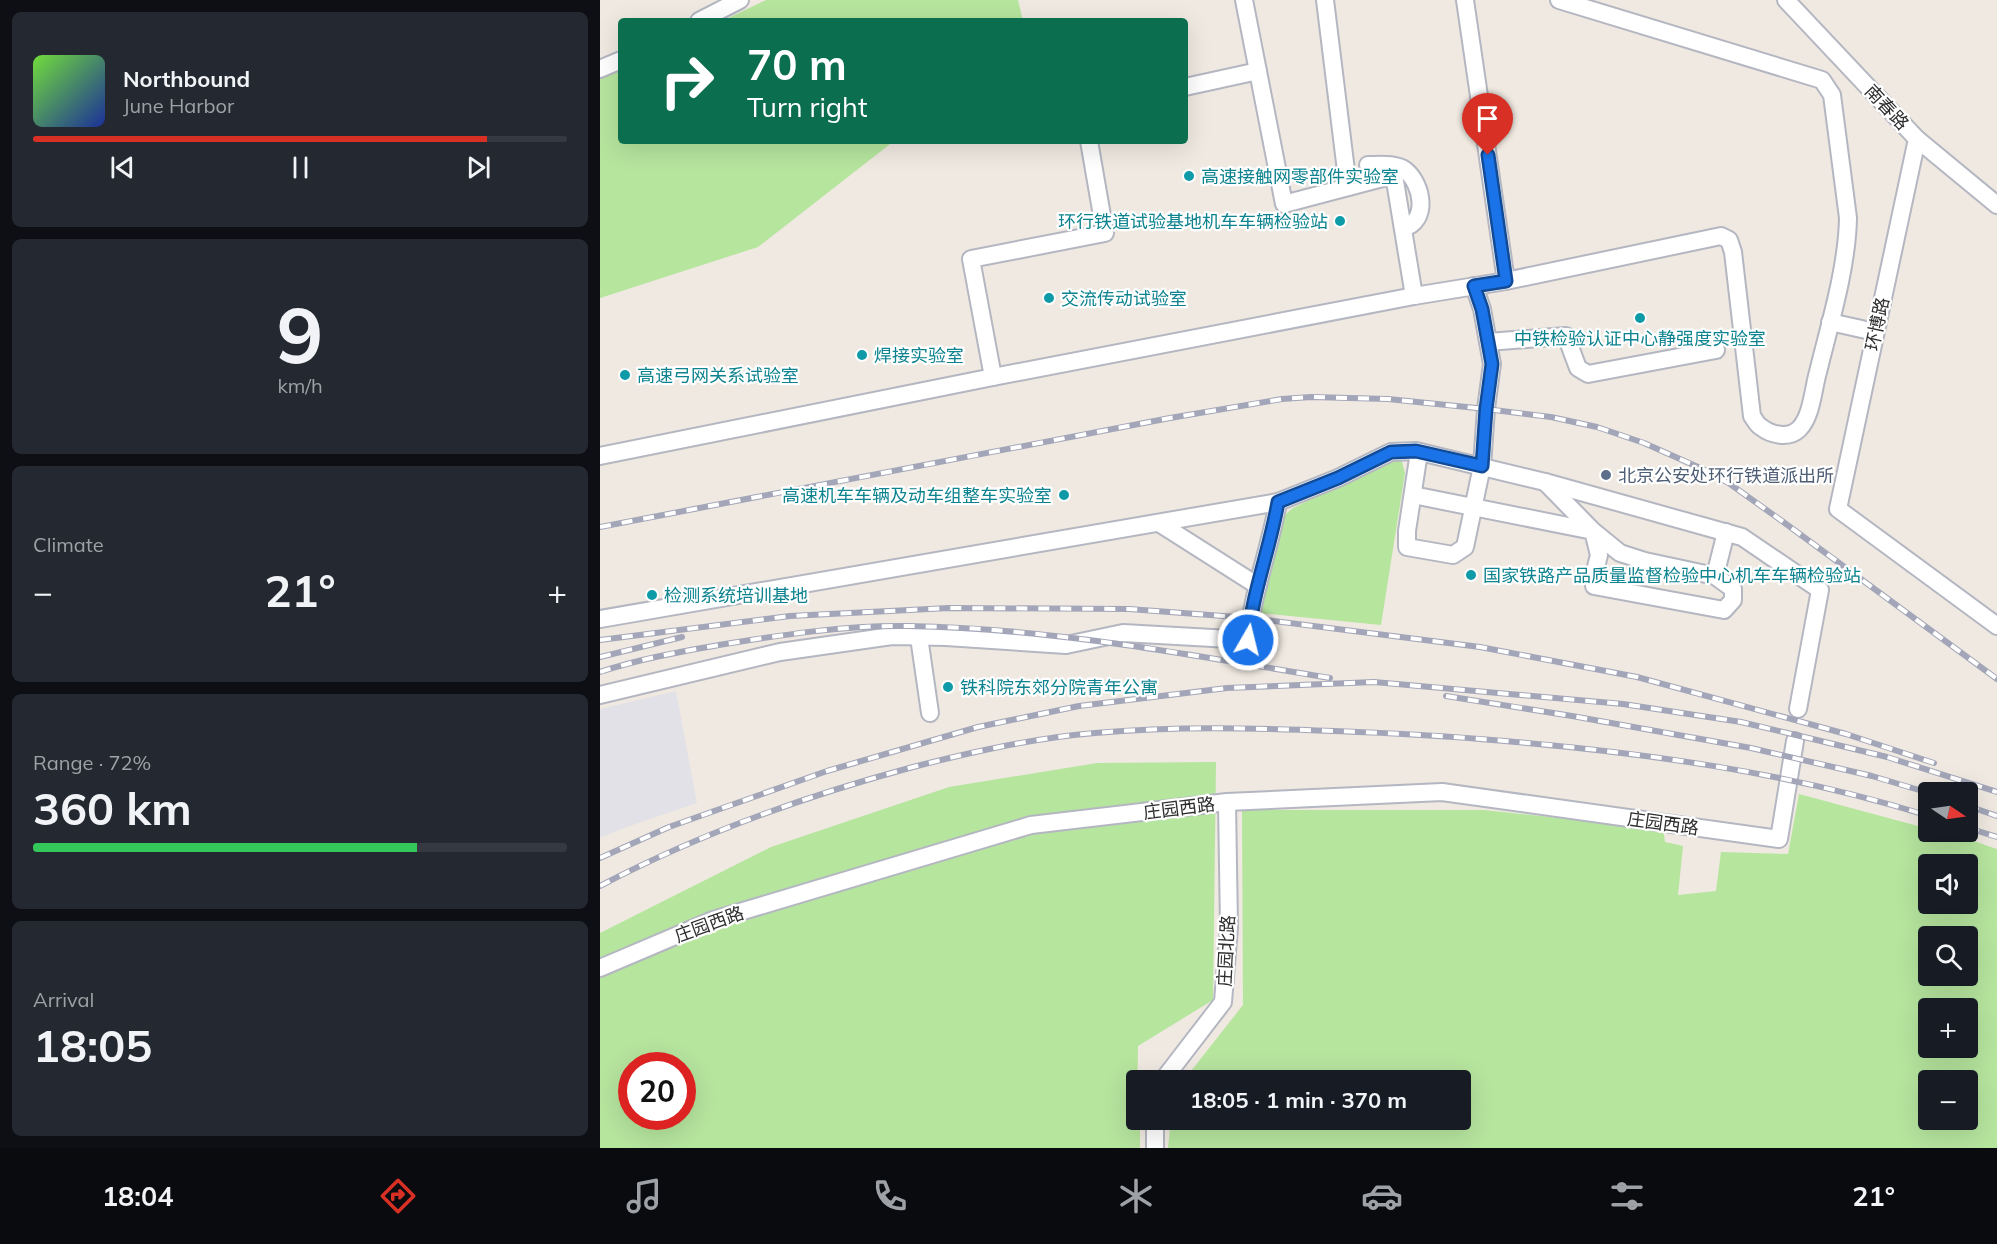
<!DOCTYPE html>
<meta charset="utf-8">
<style>
:root{--surface:#171b24;--page:#242831;--text:#f1f3f6;--muted:#9ea1a6;--line:#363941;--accent:#d93025}
body{margin:0;font-family:Mulish,"Noto Sans SC",sans-serif;background:var(--page);color:var(--text);height:100vh;display:flex;flex-direction:column;font-size:22px;white-space:nowrap}
*{box-sizing:border-box;margin:0}
p{font-size:20px;color:var(--muted)}
.icon{flex:none;width:33px;height:33px;fill:none;stroke:currentColor;stroke-width:2;stroke-linecap:round;stroke-linejoin:round}
.map{position:relative;flex:1;overflow:hidden}
.details{display:flex;flex-direction:column;gap:12px;padding:12px;background:#0d0f14;width:600px}
.details>*{flex:none}
.banner{position:absolute;left:18px;top:18px;width:570px;height:126px;border-radius:6px;box-shadow:0 6px 24px #0002;background:#0b6e4f;color:#fff;overflow:hidden}
.needle{width:39px;rotate:103deg}
.buttons{position:absolute;left:1318px;top:782px;display:grid;gap:12px}
.buttons a{display:grid;place-items:center;width:60px;height:60px;border-radius:6px;background:var(--surface);box-shadow:0 6px 24px #0002;font-size:30px}
.speed{position:absolute;left:18px;top:1052px;display:flex;gap:12px;font-size:30px;font-weight:700;text-align:center}
.speed>*{display:grid;place-content:center;width:78px;height:78px;border-radius:50%;background:var(--surface);box-shadow:0 6px 24px #0002;line-height:1}
.speed .limit{border:9px solid #d22;background:#fff;color:#111}
.pin{position:absolute;display:grid;place-items:center;width:51px;height:51px;color:#fff;margin:-62px -26px;border-radius:50% 50% 50% 0;rotate:-45deg;box-shadow:0 0 6px #0007}
.pin .icon{rotate:45deg}
.me{position:absolute;width:66px;margin:-33px;rotate:8deg;stroke-linejoin:round;filter:drop-shadow(0 0 4px #0008)}
.turn{display:flex;align-items:center;gap:21px;height:126px;padding:0 30px;font-size:27px}
.turn .icon{width:78px;height:78px;stroke-width:2.5}
.turn b{display:block;font-size:42px;line-height:51px}
.big{font-size:45px;font-weight:700;line-height:1.1}
.details .widget{flex:1;display:flex;flex-direction:column;justify-content:center;gap:9px;min-width:0;padding:0 21px;border-radius:9px;background:var(--page)}
.details .dial{align-items:center;gap:0}
.dial b{font-size:78px;line-height:1}
.song{display:flex;align-items:center;gap:18px}
.cover{width:72px;height:72px;border-radius:9px;background:linear-gradient(135deg,hsl(100 70% 55%),hsl(230 70% 35%))}
.played{height:6px;border-radius:3px;background:linear-gradient(90deg,var(--accent) 85%,var(--line) 85%)}
.keys{display:flex;justify-content:space-around;direction:ltr}
.heat{display:flex;justify-content:space-between;align-items:center;font-size:33px;direction:ltr}
.charge{height:9px;border-radius:4px;background:linear-gradient(90deg,#34c759 72%,var(--line) 0)}
.trip{position:absolute;left:526px;top:1070px;width:345px;height:60px;border-radius:6px;background:var(--surface);box-shadow:0 6px 24px #0002;font-weight:700;line-height:60px;text-align:center}
.tab-bar{display:flex;height:96px;justify-content:space-around;align-items:center;background:#090b0e;color:var(--muted)}
.tab-bar .icon{width:42px;height:42px}
.tab-bar .on{color:var(--accent)}
.tab-bar b{font-size:27px;color:var(--text)}
main{display:flex;flex:1;min-height:0}
.map>svg:first-child{display:block}
</style>
<main>
<section class="details">
<div class="widget">
<div class="song"><i class="cover"></i><div><b>Northbound</b><p>June Harbor</p></div></div>
<div class="played"></div>
<div class="keys"><svg class="icon" aria-label="previous" viewBox="0 0 24 24"><path d="M18 5L8 12l10 7zM5 5v14"/></svg><svg class="icon" aria-label="pause" viewBox="0 0 24 24"><path d="M8 5v14M16 5v14"/></svg><svg class="icon" aria-label="next" viewBox="0 0 24 24"><path d="M6 5l10 7-10 7zM19 5v14"/></svg></div>
</div>
<div class="widget dial"><b>9</b><p>km/h</p></div>
<div class="widget"><p>Climate</p>
<div class="heat"><a>−</a><b class="big">21°</b><a>+</a></div>
</div>
<div class="widget"><p>Range · 72%</p><b class="big">360 km</b><div class="charge"></div></div>
<div class="widget"><p>Arrival</p><b class="big">18:05</b></div>
</section>
<div class="map">
<svg width="1397" height="1148" viewBox="0 0 1397 1148">
<rect width="100%" height="100%" fill="#efe9e1"/>
<!-- industrial -->
<polygon fill="#e3e1e8" points="76,691 97,803 24,828 0,838 0,709"/>
<!-- green -->
<g fill="#b6e59e" fill-rule="evenodd">
<polygon points="166,0 418,0 423,21 122,21"/>
<polygon points="21,69 21,141 294,141 158,247 0,298 0,79"/>
<polygon points="795,458 802,462 805,473 781,625 660,613 682,517 693,508"/>
<path d="M616,762L613,1000L538,1046L537,1119H540V1148H0V933L171,847L349,787L497,763ZM32,1065H82V1116H32Z"/>
<path d="M1199,794L1329,829V831C1353,831 1375,842 1397,849V1148H568L571,1119H861V1080H584L643,1005L642,810H884L1063,829L1065,842L1083,846L1078,895L1116,891L1121,852L1188,854ZM1329,864H1368V903H1329ZM1329,936H1368V975H1329ZM1329,1008H1368V1047H1329ZM1329,1080H1368V1119H1329Z"/>
</g>
<g fill="none" stroke-linecap="round" stroke-linejoin="round">
<!-- minor casing -->
<g stroke="#b4b7c1" stroke-width="20">
<g id="minor">
<polyline points="644,0 684,204 794,175 814,296"/>
<polyline points="725,0 748,187"/>
<path d="M865,0L906,281L1121,236L1129,240L1133,252L1152,416C1155,420 1157,425 1161,427C1171,435 1189,439 1199,429C1212,416 1213,389 1218,372C1230,323 1247,268 1248,218L1232,95L1222,80L959,0"/>
<polyline points="1186,0 1317,139 1397,205"/>
<polyline points="99,21 140,0"/>
<polyline points="0,69 21,60"/>
<polyline points="585,87 658,71"/>
<polyline points="1317,139 1238,509 1397,626"/>
<path d="M768,165C779,165 796,163 805,170C823,184 829,222 803,228"/>
<polyline points="1230,322 1275,332"/>
<polyline points="888,342 966,336 978,368 988,374 1116,350"/>
<polyline points="393,377 371,259 505,233 489,141"/>
<polyline points="819,452 807,531 807,547 853,555 865,547 882,466 886,409 892,364 882,309 874,286"/>
<polyline points="0,456 393,377 814,296 906,281"/>
<polyline points="813,495 993,531 1020,553 1045,561 1115,576 1133,589 1133,600 1124,610 994,586 994,575 999,555 993,531 945,482"/>
<polyline points="559,523 658,586"/>
<polyline points="1115,576 1126,532"/>
<polyline points="0,619 678,502"/>
<polyline points="319,637 330,713"/>
<path d="M0,695L180,652L292,636L346,637L466,645L523,633L648,640C652,593 670,549 678,502L738,478L791,452L816,451L945,482L1142,537L1220,590L1198,709"/>
<polyline points="0,968 113,920 431,825 627,802 842,792 1179,839 1195,741"/>
<polyline points="563,1080 623,1002 629,927 627,802"/>
<polyline points="555,1148 555,1119"/>
</g>
</g>
<!-- minor -->
<use href="#minor" stroke="#fff" stroke-width="16"/>
<!-- rail casing -->
<g stroke="#a3a6b8" stroke-width="6">
<g id="rail">
<polyline points="0,527 570,418 682,399 711,397 788,399 886,409 951,417 997,427 1044,443 1107,471 1130,484 1182,521 1397,679"/>
<polyline points="0,640 190,616 349,608 529,609 650,618 880,647 1037,677 1246,734 1334,763"/>
<polyline points="0,657 82,637"/>
<path d="M0,672C39,659 79,652 119,645C181,635 245,625 308,626C450,628 590,655 730,678"/>
<polyline points="846,696 972,716 1151,748 1272,776 1329,793"/>
<polyline points="1368,806 1397,816"/>
<polyline points="1368,828 1397,837"/>
<polyline points="0,858 69,827 227,771 378,727 479,706 627,688 774,682 1023,704 1141,722 1196,735 1287,757 1397,792"/>
<path d="M0,886C99,834 205,796 313,767C372,752 433,738 495,733C575,726 654,728 734,731C791,733 848,736 905,741C1048,753 1191,773 1329,816"/>
</g>
</g>
<!-- rail -->
<use href="#rail" stroke="#fff" stroke-width="4" stroke-dasharray="11" stroke-linecap="butt"/>
</g>
<g fill="none" stroke-linecap="round" stroke-linejoin="round">
<!-- route casing -->
<g stroke="#114b97" stroke-width="15">
<path id="route" d="M648,640C652,593 670,549 678,502L738,478L791,452L816,451L882,466L886,409L892,364L882,309L874,286L906,281L888,155"/>
</g>
<!-- route -->
<use href="#route" stroke="#1a73e8" stroke-width="10"/>
</g>
<!-- markers -->
<g fill="#0f9aa8" stroke="#fff" stroke-width="2">
<circle cx="589" cy="176" r="6"/>
<circle cx="740" cy="221" r="6"/>
<circle cx="449" cy="298" r="6"/>
<circle cx="1040" cy="318" r="6"/>
<circle cx="262" cy="355" r="6"/>
<circle cx="25" cy="375" r="6"/>
<circle cx="464" cy="495" r="6"/>
<circle cx="871" cy="575" r="6"/>
<circle cx="52" cy="595" r="6"/>
<circle cx="348" cy="687" r="6"/>
</g>
<circle fill="#5c6f8a" stroke="#fff" stroke-width="2" cx="1006" cy="475" r="6"/>
<g text-anchor="middle" dominant-baseline="central" stroke-width="4.5" stroke-linejoin="round" paint-order="stroke">
<!-- street labels -->
<g font-size="18" fill="#2e2e2e" stroke="#fff">
<text transform="translate(1287 107) rotate(47)">南春路</text>
<text transform="translate(1277 324) rotate(-78)">环博路</text>
<text transform="translate(579 808) rotate(-7)">庄园西路</text>
<text transform="translate(1063 823) rotate(8)">庄园西路</text>
<text transform="translate(109 924) rotate(-20)">庄园西路</text>
<text transform="translate(626 951) rotate(-87)">庄园北路</text>
</g>
<!-- culture labels -->
<g font-size="18" fill="#0d838f" stroke="#fff" text-anchor="start">
<text x="601" y="176">高速接触网零部件实验室</text>
<text x="728" y="221" text-anchor="end">环行铁道试验基地机车车辆检验站</text>
<text x="461" y="298">交流传动试验室</text>
<text x="1040" y="338" text-anchor="middle">中铁检验认证中心静强度实验室</text>
<text x="274" y="355">焊接实验室</text>
<text x="37" y="375">高速弓网关系试验室</text>
<text x="452" y="495" text-anchor="end">高速机车车辆及动车组整车实验室</text>
<text x="883" y="575">国家铁路产品质量监督检验中心机车车辆检验站</text>
<text x="64" y="595">检测系统培训基地</text>
<text x="360" y="687">铁科院东郊分院青年公寓</text>
</g>
<!-- service labels -->
<g font-size="18" fill="#4e5e75" stroke="#fff" text-anchor="start">
<text x="1018" y="475">北京公安处环行铁道派出所</text>
</g>
</g>
</svg>
<div class="buttons">
<a><svg class="needle" viewBox="-14 -14 28 28"><path d="M0-13l5 13h-10z" fill="#e53935"/><path d="M0 13l5-13h-10z" fill="#9ea1a6"/></svg></a>
<a><svg class="icon" aria-label="sound" viewBox="0 0 24 24"><path d="M4 9h4l5-4v14l-5-4H4zM17 9q2 3 0 6"/></svg></a>
<a><svg class="icon" aria-label="search" viewBox="0 0 24 24"><circle cx="10" cy="10" r="6"/><path d="M15 15l6 6"/></svg></a>
<a>+</a>
<a>−</a>
</div>
<div class="speed"><div class="limit">20</div></div>
<div class="pin" style="left:888px;top:155px;background:#d93025"><svg class="icon" aria-label="arrive" viewBox="0 0 24 24"><path d="M6 21V4h12l-3 4 3 4H6"/></svg></div>
<svg class="me" style="left:648px;top:640px" viewBox="-20 -20 40 40"><circle r="17" fill="#1a73e8" stroke="#fff" stroke-width="3"/><path d="M0-11L8 9 0 5-8 9z" fill="#fff"/></svg>
<div class="trip">18:05 · 1 min · 370 m</div>
<div class="banner">
<div class="turn"><svg class="icon" aria-label="right" viewBox="0 0 24 24"><path d="M7 20v-9h11M14 6l5 5-5 5"/></svg><div><b>70 m</b>Turn right</div></div>
</div>
</div>
</main>
<nav class="tab-bar">
<b>18:04</b>
<svg class="icon on" aria-label="directions" viewBox="0 0 24 24"><path d="M12 3l9 9-9 9-9-9zM9 14v-3h6M13 9l2 2-2 2"/></svg>
<svg class="icon" aria-label="music" viewBox="0 0 24 24"><path d="M9 18V5l10-2v13"/><circle cx="6" cy="18" r="3"/><circle cx="16" cy="16" r="3"/></svg>
<svg class="icon" aria-label="phone" viewBox="0 0 24 24"><path d="M5 4h4l2 5-3 2q2 4 5 5l2-3 5 2v4C11 20 4 13 5 4z"/></svg>
<svg class="icon" aria-label="climate" viewBox="0 0 24 24"><path d="M12 3v18M4 7l16 10M4 17L20 7"/></svg>
<svg class="icon" aria-label="car" viewBox="0 0 24 24"><path d="M5 17H2v-5l4-1 3-4h7l3 4 3 1v5h-3M9 17h6M6 11h13"/><circle cx="7" cy="17" r="2"/><circle cx="17" cy="17" r="2"/></svg>
<svg class="icon" aria-label="filters" viewBox="0 0 24 24"><path d="M4 7h16M4 17h16"/><circle cx="9" cy="7" r="2"/><circle cx="15" cy="17" r="2"/></svg>
<b>21°</b>
</nav>
